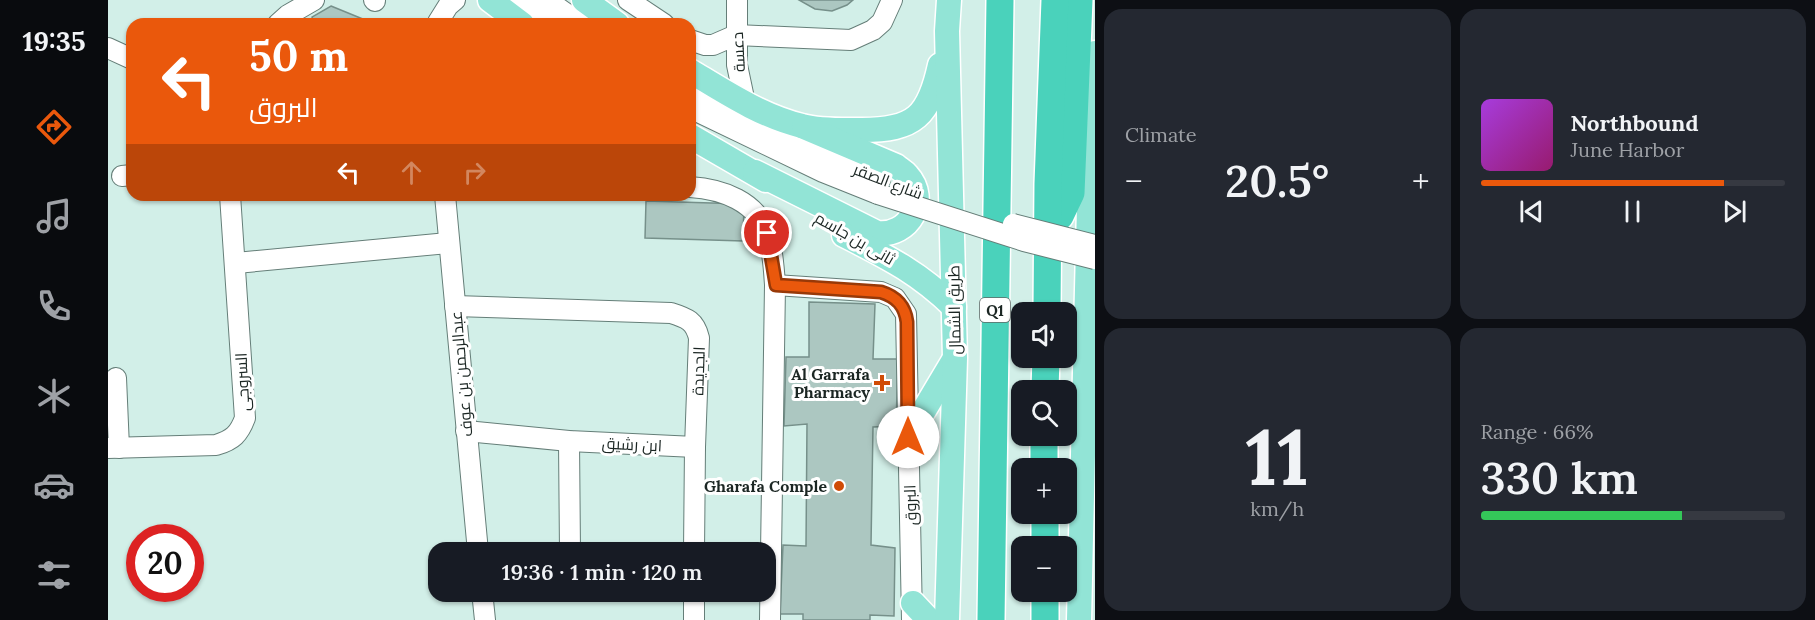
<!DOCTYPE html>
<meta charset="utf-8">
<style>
:root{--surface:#171b24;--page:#242831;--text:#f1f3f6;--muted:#9ea1a6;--line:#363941;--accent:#ea580c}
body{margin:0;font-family:Lora,Cairo,serif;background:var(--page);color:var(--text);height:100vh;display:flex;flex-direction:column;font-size:22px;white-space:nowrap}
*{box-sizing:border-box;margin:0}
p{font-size:20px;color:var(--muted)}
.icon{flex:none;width:33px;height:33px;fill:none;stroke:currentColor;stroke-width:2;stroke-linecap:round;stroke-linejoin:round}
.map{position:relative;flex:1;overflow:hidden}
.details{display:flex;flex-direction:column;gap:9px;padding:9px;background:#0d0f14;width:720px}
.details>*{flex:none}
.banner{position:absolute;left:18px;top:18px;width:570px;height:183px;border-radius:18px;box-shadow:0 2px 4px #0004;background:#ea580c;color:#fff;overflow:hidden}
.tools{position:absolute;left:903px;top:302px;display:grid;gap:12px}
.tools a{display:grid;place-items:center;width:66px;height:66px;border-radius:12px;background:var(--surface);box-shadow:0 2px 4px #0004;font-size:30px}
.speed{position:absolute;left:18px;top:524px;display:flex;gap:12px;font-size:30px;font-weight:700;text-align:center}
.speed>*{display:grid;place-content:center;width:78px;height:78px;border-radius:50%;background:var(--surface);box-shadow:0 2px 4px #0004;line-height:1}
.speed .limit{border:9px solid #d22;background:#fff;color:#111}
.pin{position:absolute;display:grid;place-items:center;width:51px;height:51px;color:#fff;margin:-26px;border:3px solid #fff;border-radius:50%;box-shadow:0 2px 6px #0007}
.me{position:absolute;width:66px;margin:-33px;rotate:0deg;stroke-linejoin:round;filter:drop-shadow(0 0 4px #0008)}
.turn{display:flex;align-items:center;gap:21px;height:126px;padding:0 24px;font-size:27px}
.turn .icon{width:78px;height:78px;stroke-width:2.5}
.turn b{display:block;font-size:42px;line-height:51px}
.lanes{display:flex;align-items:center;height:57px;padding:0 24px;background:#0003;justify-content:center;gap:30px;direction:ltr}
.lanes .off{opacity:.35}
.big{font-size:45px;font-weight:600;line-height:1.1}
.details .tile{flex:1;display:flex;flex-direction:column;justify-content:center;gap:9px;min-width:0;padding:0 21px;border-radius:18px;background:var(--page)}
.details .dial{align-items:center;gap:0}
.dial b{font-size:78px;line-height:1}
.song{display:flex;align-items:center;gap:18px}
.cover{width:72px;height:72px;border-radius:9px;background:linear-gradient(135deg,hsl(280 70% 55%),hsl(320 70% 35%))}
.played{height:6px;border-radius:3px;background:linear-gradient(90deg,var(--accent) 80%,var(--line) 80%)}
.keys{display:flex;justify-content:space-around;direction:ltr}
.heat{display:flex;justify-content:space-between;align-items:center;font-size:33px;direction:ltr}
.charge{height:9px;border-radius:4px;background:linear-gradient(90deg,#34c759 66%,var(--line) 0)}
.details .tiles{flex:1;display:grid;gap:9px;grid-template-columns:repeat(2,1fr)}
.trip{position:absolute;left:320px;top:542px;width:348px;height:60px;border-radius:18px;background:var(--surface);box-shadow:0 2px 4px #0004;font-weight:600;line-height:60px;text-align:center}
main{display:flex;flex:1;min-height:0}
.tab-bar{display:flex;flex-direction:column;width:108px;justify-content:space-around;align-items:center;background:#090b0e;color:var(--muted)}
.tab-bar .icon{width:42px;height:42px}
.tab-bar .on{color:var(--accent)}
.tab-bar b{font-size:27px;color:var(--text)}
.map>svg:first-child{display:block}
</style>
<main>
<nav class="tab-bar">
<b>19:35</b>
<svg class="icon on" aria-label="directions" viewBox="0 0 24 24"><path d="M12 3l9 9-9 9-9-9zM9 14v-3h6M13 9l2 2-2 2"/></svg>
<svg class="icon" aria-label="music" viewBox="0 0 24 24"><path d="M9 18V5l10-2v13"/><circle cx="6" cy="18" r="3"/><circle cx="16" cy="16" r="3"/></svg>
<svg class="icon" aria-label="phone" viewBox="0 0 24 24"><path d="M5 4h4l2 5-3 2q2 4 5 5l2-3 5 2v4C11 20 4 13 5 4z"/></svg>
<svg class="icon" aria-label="climate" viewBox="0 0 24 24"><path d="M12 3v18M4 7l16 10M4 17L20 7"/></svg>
<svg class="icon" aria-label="car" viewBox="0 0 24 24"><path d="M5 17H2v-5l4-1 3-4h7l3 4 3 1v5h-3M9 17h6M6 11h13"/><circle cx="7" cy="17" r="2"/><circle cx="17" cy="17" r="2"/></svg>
<svg class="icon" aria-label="filters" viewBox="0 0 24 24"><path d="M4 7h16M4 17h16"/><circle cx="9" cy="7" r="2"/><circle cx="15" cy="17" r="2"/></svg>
</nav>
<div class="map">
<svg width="987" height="620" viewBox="0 0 987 620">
<rect width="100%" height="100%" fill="#d2efe8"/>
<!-- building -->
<g fill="#acc7c1" stroke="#76908a" stroke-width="1.5">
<polygon points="691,0 745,0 739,5 724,11 707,9"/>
<polygon points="223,6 267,24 206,24 204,17"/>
<polygon points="538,201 636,204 635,241 537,238"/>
<polygon points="701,302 767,304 765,359 790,359 788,426 765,427 763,545 787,548 786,616 762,615 762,620 695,620 695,614 672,614 675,545 698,546 699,424 676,426 678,357 701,357"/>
</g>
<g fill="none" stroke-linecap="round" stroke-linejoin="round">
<!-- minor casing -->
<g stroke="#657e78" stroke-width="22">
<g id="minor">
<polyline points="266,0 267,1"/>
<polyline points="414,0 449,24"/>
<polyline points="439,0 473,24"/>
<polyline points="520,0 556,24"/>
<polyline points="629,0 629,65 637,103"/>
<polyline points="330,22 340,6 347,0"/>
<polyline points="170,24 180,15 206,0"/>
<polyline points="582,40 597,45 605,45 628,35 743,40 765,30 774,22 784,0"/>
<polyline points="0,48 24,59"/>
<polyline points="582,91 671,135 772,180"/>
<polyline points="582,108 715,172 770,194"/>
<polyline points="14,176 24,175"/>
<path d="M582,187C614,189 649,201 660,235C665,251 666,269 667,285L662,620"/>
<polyline points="337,195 370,552"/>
<polyline points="128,263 340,243"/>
<polyline points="667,285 773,292 787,298 798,314 804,620"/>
<path d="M347,306L563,313C579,318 587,321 591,338L587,447L586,552"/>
<polyline points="8,378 11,448"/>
<polyline points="358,431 461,441 587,447"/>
<polyline points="461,441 462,552"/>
<path d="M0,448L108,445C125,440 131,434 137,418L122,195"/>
<polyline points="374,591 377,620"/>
<polyline points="586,620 586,591"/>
</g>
</g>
<!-- major casing -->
<g stroke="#fff" stroke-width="27">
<g id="major">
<polyline points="382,0 414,24"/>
<polyline points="476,0 509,24"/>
<path d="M582,71C617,92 653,116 694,126C712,131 735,130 754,130C807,130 821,116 832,65"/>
<polyline points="582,136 658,180"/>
<path d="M647,172L769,233C801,237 822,200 799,175C796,171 791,169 788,166L696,127"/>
<path d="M736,235C779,257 810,272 846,307"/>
<polyline points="800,437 846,360"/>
<polyline points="805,603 821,620"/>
<polyline points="839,620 847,358 839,31 841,0"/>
<polyline points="971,620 981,207 987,53"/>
</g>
</g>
<!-- highway casing -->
<g stroke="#fff" stroke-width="30">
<g id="highway">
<polyline points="940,227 952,216 963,193 971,0"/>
<polyline points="939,312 940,184 947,0"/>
<polyline points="937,390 938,357"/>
<polyline points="936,435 936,468"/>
<polyline points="937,513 937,546"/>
<polyline points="937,591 937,620"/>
<polyline points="883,620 892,0"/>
</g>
</g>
<!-- minor -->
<use href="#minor" stroke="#fff" stroke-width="20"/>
<!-- major -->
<use href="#major" stroke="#92e4d6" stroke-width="24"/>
<!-- highway -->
<use href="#highway" stroke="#4ad2bb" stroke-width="27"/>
<!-- minor-bridge casing -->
<g stroke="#657e78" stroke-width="22" stroke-linecap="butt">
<g id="minor-bridge">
<polyline points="770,194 916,241 987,259"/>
<polyline points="905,224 987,245"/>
</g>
</g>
<!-- minor-bridge -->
<use href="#minor-bridge" stroke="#fff" stroke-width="20"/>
</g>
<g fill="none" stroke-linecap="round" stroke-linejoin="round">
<!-- route casing -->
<g stroke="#983908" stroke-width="15">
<path id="route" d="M659,233L668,285L773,292C789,297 797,306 799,322L800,437"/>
</g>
<!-- route -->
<use href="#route" stroke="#ea580c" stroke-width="10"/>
</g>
<!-- markers -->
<g fill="#d04c06" stroke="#fff" stroke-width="2">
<path d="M771 374h6v6h6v6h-6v6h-6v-6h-6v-6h6z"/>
<circle cx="731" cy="486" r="6"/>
</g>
<g text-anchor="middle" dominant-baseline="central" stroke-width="6" stroke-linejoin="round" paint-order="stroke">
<!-- shield labels -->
<rect fill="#fff" stroke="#5f6765" stroke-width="1.5" x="872" y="298" width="30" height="24" rx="4.5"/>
<g font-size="15" font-weight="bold" fill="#1b2623">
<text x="887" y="310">Q1</text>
</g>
<!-- street labels -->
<g font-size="16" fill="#1b2623" stroke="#fff">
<text transform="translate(630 52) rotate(-93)">دعسة</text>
<text transform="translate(780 181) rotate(21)">شارع الصقر</text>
<text transform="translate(747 238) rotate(30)">ثانى بن جاسم</text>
<text transform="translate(846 310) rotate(-91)">طريق الشمال</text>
<text transform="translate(590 371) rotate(-88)">الجديدة</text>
<text transform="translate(353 374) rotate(-95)">عبدالرحمن بن عوف</text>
<text transform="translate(134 382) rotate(-93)">السروجى</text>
<text transform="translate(524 444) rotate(3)">ابن رشيق</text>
<text transform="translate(802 505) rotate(-92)">البروق</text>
</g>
<!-- poi labels -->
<g font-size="16" font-weight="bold" fill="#1b2623" stroke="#fff" text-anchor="end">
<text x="762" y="374">Al Garrafa<tspan x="762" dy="18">Pharmacy</tspan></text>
<text x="719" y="486">Gharafa Comple</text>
</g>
</g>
</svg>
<div class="tools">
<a><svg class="icon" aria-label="sound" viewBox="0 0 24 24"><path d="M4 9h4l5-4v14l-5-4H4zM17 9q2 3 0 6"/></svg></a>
<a><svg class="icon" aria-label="search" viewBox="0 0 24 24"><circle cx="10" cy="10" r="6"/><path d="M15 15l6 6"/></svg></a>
<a>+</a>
<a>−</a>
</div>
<div class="speed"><div class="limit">20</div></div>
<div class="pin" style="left:659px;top:233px;background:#d93025"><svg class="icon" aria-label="arrive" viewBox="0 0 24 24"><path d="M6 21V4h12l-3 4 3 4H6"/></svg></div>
<svg class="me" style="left:800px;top:437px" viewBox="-20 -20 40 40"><circle r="19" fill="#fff"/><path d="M0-13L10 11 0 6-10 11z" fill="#ea580c"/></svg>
<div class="trip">19:36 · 1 min · 120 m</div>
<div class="banner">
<div class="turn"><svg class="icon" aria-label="left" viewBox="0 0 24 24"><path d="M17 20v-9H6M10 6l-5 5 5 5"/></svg><div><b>50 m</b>البروق</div></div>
<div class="lanes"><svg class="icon" aria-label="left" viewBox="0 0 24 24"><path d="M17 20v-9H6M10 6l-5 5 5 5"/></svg><svg class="icon off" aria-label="ahead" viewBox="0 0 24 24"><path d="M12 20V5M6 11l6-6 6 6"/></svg><svg class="icon off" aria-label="right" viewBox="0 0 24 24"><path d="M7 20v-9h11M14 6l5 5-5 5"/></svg></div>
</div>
</div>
<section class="details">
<div class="tiles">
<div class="tile"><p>Climate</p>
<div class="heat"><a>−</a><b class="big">20.5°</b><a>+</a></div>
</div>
<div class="tile">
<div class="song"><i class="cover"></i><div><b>Northbound</b><p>June Harbor</p></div></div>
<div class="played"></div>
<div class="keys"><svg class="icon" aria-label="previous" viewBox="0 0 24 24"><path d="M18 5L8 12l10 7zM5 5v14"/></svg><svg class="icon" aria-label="pause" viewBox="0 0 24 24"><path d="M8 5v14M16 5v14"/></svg><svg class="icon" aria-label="next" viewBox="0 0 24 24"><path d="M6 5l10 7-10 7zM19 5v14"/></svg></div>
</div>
<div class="tile dial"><b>11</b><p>km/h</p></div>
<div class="tile"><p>Range · 66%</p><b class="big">330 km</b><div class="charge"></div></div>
</div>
</section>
</main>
